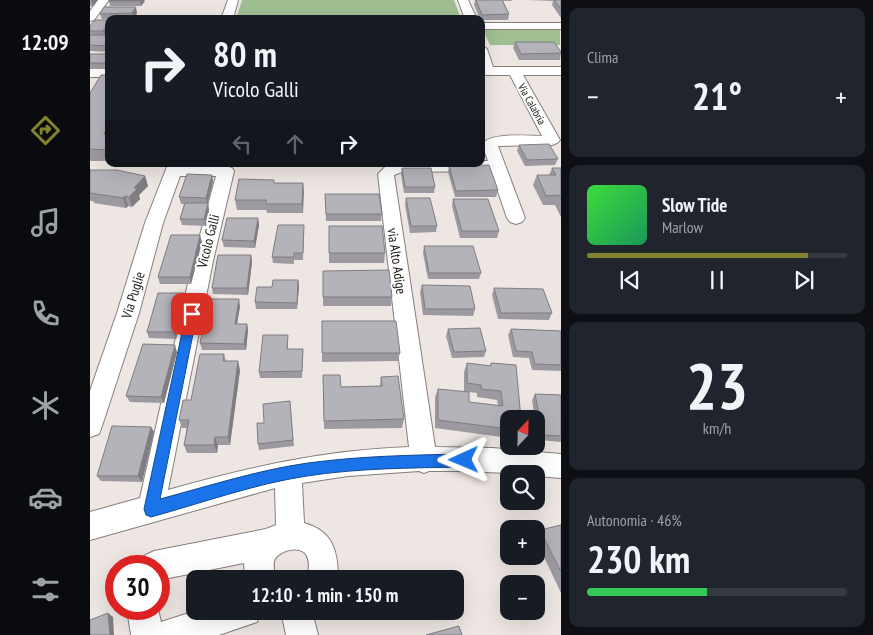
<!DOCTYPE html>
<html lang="it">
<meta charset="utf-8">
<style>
:root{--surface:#171b24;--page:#20242c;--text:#f1f3f6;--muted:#9ea1a6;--line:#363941;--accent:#82832c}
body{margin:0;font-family:"PT Sans Narrow",sans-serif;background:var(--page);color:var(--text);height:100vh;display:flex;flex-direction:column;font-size:19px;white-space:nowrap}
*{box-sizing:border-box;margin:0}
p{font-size:16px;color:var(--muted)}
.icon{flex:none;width:28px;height:28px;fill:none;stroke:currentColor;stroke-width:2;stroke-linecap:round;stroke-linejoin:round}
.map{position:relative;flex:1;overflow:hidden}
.side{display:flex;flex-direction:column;gap:8px;padding:8px;background:#0d0f14;width:312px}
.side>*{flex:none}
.banner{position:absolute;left:15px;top:15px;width:380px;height:152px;border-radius:10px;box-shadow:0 5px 20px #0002;background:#171b24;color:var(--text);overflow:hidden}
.needle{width:32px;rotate:22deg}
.tools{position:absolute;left:410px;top:410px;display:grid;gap:10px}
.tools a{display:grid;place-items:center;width:45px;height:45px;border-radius:10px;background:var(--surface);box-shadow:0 5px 20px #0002;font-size:25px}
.speed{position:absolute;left:15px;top:555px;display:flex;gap:10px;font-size:25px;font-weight:700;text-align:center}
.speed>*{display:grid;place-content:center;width:65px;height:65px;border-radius:50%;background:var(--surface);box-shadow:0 5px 20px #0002;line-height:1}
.speed .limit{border:8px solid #d22;background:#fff;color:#111}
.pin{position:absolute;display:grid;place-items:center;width:42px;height:42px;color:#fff;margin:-21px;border-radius:10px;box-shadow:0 2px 8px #0006}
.me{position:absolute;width:55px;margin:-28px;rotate:269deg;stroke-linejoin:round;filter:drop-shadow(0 0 4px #0008)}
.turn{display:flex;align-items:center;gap:18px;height:105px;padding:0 25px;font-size:22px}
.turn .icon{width:65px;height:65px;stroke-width:2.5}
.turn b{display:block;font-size:35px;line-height:42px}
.lanes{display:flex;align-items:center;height:48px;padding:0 25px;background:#0003;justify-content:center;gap:25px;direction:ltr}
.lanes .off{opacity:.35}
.big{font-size:38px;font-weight:700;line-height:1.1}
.side .widget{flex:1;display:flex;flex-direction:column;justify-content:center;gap:8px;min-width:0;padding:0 18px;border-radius:10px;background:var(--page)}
.side .dial{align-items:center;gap:0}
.dial b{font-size:65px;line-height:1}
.song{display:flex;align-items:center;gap:15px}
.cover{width:60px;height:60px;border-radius:8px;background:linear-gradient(135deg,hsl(120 70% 55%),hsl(150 70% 35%))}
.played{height:5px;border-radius:2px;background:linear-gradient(90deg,var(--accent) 85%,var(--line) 85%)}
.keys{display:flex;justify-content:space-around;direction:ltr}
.heat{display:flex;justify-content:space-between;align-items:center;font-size:28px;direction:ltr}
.charge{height:8px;border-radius:4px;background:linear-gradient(90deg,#34c759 46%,var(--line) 0)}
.trip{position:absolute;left:96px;top:570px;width:278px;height:50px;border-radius:10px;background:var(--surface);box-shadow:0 5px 20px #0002;font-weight:700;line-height:50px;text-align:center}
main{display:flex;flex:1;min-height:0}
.menu{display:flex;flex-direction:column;width:90px;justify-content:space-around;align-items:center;background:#090b0e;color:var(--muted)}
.menu .icon{width:35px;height:35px}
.menu .selected{color:var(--accent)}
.menu b{font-size:22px;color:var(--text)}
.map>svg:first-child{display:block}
</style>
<main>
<nav class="menu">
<b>12:09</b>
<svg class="icon selected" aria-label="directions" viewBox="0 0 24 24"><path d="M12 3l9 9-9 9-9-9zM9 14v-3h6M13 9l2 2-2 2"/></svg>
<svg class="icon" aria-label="music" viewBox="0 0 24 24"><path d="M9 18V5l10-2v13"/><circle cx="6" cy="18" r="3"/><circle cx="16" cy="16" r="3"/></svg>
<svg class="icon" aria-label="phone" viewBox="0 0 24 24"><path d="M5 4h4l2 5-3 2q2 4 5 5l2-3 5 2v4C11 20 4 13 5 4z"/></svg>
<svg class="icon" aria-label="climate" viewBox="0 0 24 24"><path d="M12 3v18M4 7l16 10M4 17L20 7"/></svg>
<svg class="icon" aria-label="car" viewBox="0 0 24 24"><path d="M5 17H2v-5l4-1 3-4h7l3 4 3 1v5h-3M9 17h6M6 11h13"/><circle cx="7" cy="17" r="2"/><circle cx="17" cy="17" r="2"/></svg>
<svg class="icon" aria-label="filters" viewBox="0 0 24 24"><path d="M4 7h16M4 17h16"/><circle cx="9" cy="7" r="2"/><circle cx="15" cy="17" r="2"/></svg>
</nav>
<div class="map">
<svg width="471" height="635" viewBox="0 0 471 635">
<rect width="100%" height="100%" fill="#ede6e2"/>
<!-- green -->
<g fill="#9fbf91">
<polygon points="152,0 364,0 371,19 146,19"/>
<polygon points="392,28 470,28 470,45 400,45"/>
</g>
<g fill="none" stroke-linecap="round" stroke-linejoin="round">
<!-- minor casing -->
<g stroke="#867f7c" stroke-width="2">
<g id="minor">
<polygon points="8,0 19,0 4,20 0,21 0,11"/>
<polygon points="138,0 148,0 143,19 131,19"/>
<polygon points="368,0 378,0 387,19 375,19"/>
<rect x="391" y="23" width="80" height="6"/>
<path d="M391,45L397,49L403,67H471V75H433L470,140L467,143L462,145L408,146L435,218L432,222L426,224L420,222L417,218L401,171L312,172L304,175L345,447L402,448L471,454V478L446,476V474L367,471H339L334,473L329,471L258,476L212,483L214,523C243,531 248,551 248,579H218C218,573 220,565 218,559C215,544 191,549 185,559C182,564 185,573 185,579H155L154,563L69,580V566H49L54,556L64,551L176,529L186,525L185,488L0,540V512L50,498L103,261L126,176H90L73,223L49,313L12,426L9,434L0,437V391L27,313L55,223L78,164H94L93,166H136L142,168L144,171L123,261L78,490C159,467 235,450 319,447L288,174L296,166L304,164H391V161H398L392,144C401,132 438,136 452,136L420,75H391Z"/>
<rect x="0" y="69" width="19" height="8"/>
<polygon points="37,609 68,609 71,622 105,611 171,611 167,622 129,635 41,635"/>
<polygon points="191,611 222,611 228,635 196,635"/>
</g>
</g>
<!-- minor -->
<use href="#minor" fill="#fff" fill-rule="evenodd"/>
</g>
<!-- wall -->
<g fill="#9c9aa0" fill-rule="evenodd">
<polygon points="0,0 8,0 3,6 0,6"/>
<polygon points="385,0 422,0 421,1 413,1 419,14 418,20 391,20 391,19 390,19 384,5"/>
<polygon points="437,0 471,0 471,18 462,5 463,1"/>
<polygon points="19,1 55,1 51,6 20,6"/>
<polygon points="47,13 44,19 12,19 10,14"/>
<polygon points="5,20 17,35 19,35 19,52 0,51 0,26"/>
<polygon points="425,42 471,52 470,60 429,60 423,48"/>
<rect x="0" y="54" width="19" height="15"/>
<polygon points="19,75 19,161 0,161 0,93"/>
<polygon points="429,145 468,159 465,165 435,166 427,151"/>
<polygon points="23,164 34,164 32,167 24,167"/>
<polygon points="359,166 408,190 406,197 365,197 358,172"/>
<polygon points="312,168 345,187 344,193 314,193 311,174"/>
<polygon points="462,168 471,168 471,217 465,205 453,205 443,185 447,175 459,175"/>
<polygon points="0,170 55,176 58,186 49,195 50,199 42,207 38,206 36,208 4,203 3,201 0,201"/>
<polygon points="123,181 118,203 119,210 116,226 92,225 90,219 94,204 91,204 89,197"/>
<polygon points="213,183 213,213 177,213 176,210 147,210 145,200"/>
<polygon points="235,194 292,214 291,221 236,221"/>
<polygon points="316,198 347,226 346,232 320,233 315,205"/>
<polygon points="363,199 409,231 407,238 370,238 362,206"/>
<polygon points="168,218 169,225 165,248 134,247 132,240"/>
<polygon points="239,226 295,253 294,263 239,263"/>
<polygon points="214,231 213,260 204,260 204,264 183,263 182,257"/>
<polygon points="112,242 101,284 70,284 68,277"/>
<polygon points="334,246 391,273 389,279 338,279 333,253"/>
<polygon points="161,255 162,262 158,295 123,294 122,288"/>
<polygon points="233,271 302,297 301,306 233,306"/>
<polygon points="208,280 209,287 207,309 166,309 165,302"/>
<polygon points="332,285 385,309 383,316 333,315 330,292"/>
<polygon points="404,288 462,313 459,320 408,319 402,295"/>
<polygon points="94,293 96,300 86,339 59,338 57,332"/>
<polygon points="150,306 147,324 157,324 158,330 156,350 112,350 110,343"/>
<polygon points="232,321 310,353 308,361 232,362"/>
<polygon points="358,329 396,351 394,357 362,358 356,336"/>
<polygon points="421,329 471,331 471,371 442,370 439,358 423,357 418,335"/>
<polygon points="198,341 198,349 213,355 212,378 170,378 169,372"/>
<polygon points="87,352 74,403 40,402 36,396"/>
<polygon points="134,354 136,361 150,370 140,445 128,445 127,453 97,453 94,445 97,428 92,428 89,420 101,400"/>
<path d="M377,363L400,366L401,363L426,365L419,419V438L345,428V397L348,389L374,392V372ZM379,392L387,393V397L407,400L408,406L379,402Z"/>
<polygon points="233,375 251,387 290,386 291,377 314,419 312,428 234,429"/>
<polygon points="445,394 471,395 471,442 450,440 446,423 446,419 445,419 442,400"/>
<polygon points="200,401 204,446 169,450 168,444"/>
<polygon points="61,427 64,432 52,482 11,481 7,476"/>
<polygon points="471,525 471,593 446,540 446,534 450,530"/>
</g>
<!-- shaded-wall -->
<g fill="#7f7d82">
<polygon points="1,0 8,0 3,6"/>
<polygon points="50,0 54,0 55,1 51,6"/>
<polygon points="46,7 47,13 43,19 42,13"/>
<polygon points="19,23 19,32 15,37 13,31"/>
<polygon points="19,124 19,143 14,134"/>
<polygon points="122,175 123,181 117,205 116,198"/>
<polygon points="55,176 58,186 49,195 50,199 42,207 39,197 44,188"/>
<polygon points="213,183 214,192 213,213 212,204"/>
<polygon points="35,196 38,206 36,208 33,198"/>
<polygon points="118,203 119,210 116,226 114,219"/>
<polygon points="168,218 169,225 165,248 164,241"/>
<polygon points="110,235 112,242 101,284 100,277"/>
<polygon points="161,255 162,262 158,295 157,288"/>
<polygon points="208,280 209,287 207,309 207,303"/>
<polygon points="94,293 96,300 86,339 84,332"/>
<polygon points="149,299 150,306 146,330 145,324"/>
<polygon points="157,324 158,330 156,350 154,344"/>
<polygon points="85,345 87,352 74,403 71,397"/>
<polygon points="148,361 150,370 140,445 138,437"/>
<polygon points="61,427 64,432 52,482 48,476"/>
<polygon points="125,437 128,445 127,453 124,445"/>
<polygon points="18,613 23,617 24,635 20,635"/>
</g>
<!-- building -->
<g fill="#b5b3ba" stroke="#7f7d82">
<rect x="19" y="0" width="31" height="1"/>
<polygon points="386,0 412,0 419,14 392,15"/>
<polygon points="464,0 471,0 471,9"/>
<polygon points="14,7 46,7 42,13 10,14"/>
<polygon points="5,20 19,20 19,23 13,31 0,31 0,26"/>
<polygon points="0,35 19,35 19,46 0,45"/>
<polygon points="425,42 464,42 471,52 471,53 431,54"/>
<rect x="0" y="54" width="19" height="9"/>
<polygon points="11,75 19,75 19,124 14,134 19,134 19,150 0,149 0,93"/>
<polygon points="459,144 468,159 437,160 429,145"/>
<polygon points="399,165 408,190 366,191 359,166"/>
<polygon points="312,168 341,168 345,187 315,187"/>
<polygon points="462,168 471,168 471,199 469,195 456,196 447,175 466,175"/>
<polygon points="0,170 27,170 55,176 44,188 47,189 39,197 35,196 33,198 0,193"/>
<polygon points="97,174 122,175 116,198 89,197"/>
<polygon points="149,179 184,180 184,183 213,183 212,204 176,204 176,200 145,200"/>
<polygon points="235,194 289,194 292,214 236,214"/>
<polygon points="316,198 340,198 347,226 321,226"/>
<polygon points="363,199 398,199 409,231 372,231"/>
<polygon points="95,203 118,203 114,219 90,219"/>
<polygon points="137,218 168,218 164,241 132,240"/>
<polygon points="188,225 214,225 213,253 204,253 204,257 182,257"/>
<polygon points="239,226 292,226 295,253 239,253"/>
<polygon points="81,235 110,235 100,277 68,277"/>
<polygon points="334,246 383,246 391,273 339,273"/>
<polygon points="128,255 161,255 157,288 122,288"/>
<polygon points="299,270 302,297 233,297 233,271"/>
<polygon points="183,280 208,280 207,303 165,302 167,287 182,287"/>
<polygon points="332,285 380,286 385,309 335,309"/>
<polygon points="404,288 453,289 462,313 411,313"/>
<polygon points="68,293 94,293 84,332 57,332"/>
<polygon points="119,299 149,299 145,324 157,324 154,344 110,343"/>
<polygon points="232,321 306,321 310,353 232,353"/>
<polygon points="390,328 396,351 364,352 358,329"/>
<polygon points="421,329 471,331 471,365 445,364 442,352 426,351"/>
<polygon points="173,335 198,335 197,349 213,349 212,371 169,372"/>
<polygon points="53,344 85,345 71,397 36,396"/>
<polygon points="110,354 134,354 133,361 148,361 138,437 125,437 124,445 94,445 99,420 89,420 93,400 101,400"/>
<polygon points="377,363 401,366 401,363 426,365 431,419 419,419 419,429 348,420 348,389 379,392 379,402 413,406 411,391 391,389 391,385 377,383"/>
<polygon points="233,375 250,375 251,387 292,386 291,377 308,376 314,419 234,421"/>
<polygon points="445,394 471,395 471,436 453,435"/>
<polygon points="200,401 203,440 168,444 167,423 174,423 173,404"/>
<polygon points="22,426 61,427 48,476 7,476"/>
<polygon points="471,525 471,572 450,530"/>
<polygon points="18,613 20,635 0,635 0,620"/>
<polygon points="369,626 372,635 336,635"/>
</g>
<!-- route -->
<path fill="#1a73e8" stroke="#114b97" d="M102,310L107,314L70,499C119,486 168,470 218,463C270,456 322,455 374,454L379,456L381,460L379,465L374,467C321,468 269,468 217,476C164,484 112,503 61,517L56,515L54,509L96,314Z"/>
<g text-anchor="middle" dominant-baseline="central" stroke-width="4" stroke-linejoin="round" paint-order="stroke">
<!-- far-street labels -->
<g font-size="11" fill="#1c1918" stroke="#fff">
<text transform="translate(442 104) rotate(61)">Via Calabria</text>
</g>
<!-- street labels -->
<g font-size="14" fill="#1c1918" stroke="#fff">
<text transform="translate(118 241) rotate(-76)">Vicolo Galli</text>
<text transform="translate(307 261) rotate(82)">via Alto Adige</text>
<text transform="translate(43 295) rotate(-73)">Via Puglie</text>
</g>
</g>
</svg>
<div class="tools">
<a><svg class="needle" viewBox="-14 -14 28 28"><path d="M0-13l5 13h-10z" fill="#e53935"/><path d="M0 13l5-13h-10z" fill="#9ea1a6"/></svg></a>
<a><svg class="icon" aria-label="search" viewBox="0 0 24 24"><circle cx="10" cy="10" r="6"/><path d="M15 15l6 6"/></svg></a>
<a>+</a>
<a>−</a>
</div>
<div class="speed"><div class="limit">30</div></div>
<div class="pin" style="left:102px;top:314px;background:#d93025"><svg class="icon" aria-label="arrive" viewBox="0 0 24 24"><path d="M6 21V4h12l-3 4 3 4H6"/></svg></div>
<svg class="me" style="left:374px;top:460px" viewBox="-20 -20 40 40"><path d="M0-17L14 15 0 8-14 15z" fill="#1a73e8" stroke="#fff" stroke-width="4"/></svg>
<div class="trip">12:10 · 1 min · 150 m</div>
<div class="banner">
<div class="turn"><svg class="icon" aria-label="right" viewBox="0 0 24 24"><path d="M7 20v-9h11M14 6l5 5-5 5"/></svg><div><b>80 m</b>Vicolo Galli</div></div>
<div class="lanes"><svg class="icon off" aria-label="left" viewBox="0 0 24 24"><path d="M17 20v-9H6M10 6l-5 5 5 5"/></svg><svg class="icon off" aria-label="ahead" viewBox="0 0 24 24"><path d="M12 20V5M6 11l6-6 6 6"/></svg><svg class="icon" aria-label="right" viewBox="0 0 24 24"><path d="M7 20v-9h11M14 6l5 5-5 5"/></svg></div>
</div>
</div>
<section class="side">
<div class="widget"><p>Clima</p>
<div class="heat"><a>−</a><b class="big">21°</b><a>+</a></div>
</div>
<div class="widget">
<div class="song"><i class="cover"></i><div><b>Slow Tide</b><p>Marlow</p></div></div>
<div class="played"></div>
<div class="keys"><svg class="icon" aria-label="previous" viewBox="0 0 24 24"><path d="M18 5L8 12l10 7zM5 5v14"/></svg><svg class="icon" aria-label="pause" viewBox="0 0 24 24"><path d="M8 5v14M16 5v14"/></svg><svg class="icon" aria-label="next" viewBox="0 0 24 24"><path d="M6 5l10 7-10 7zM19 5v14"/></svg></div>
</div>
<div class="widget dial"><b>23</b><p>km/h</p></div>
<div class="widget"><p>Autonomia · 46%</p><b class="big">230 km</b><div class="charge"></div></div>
</section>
</main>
